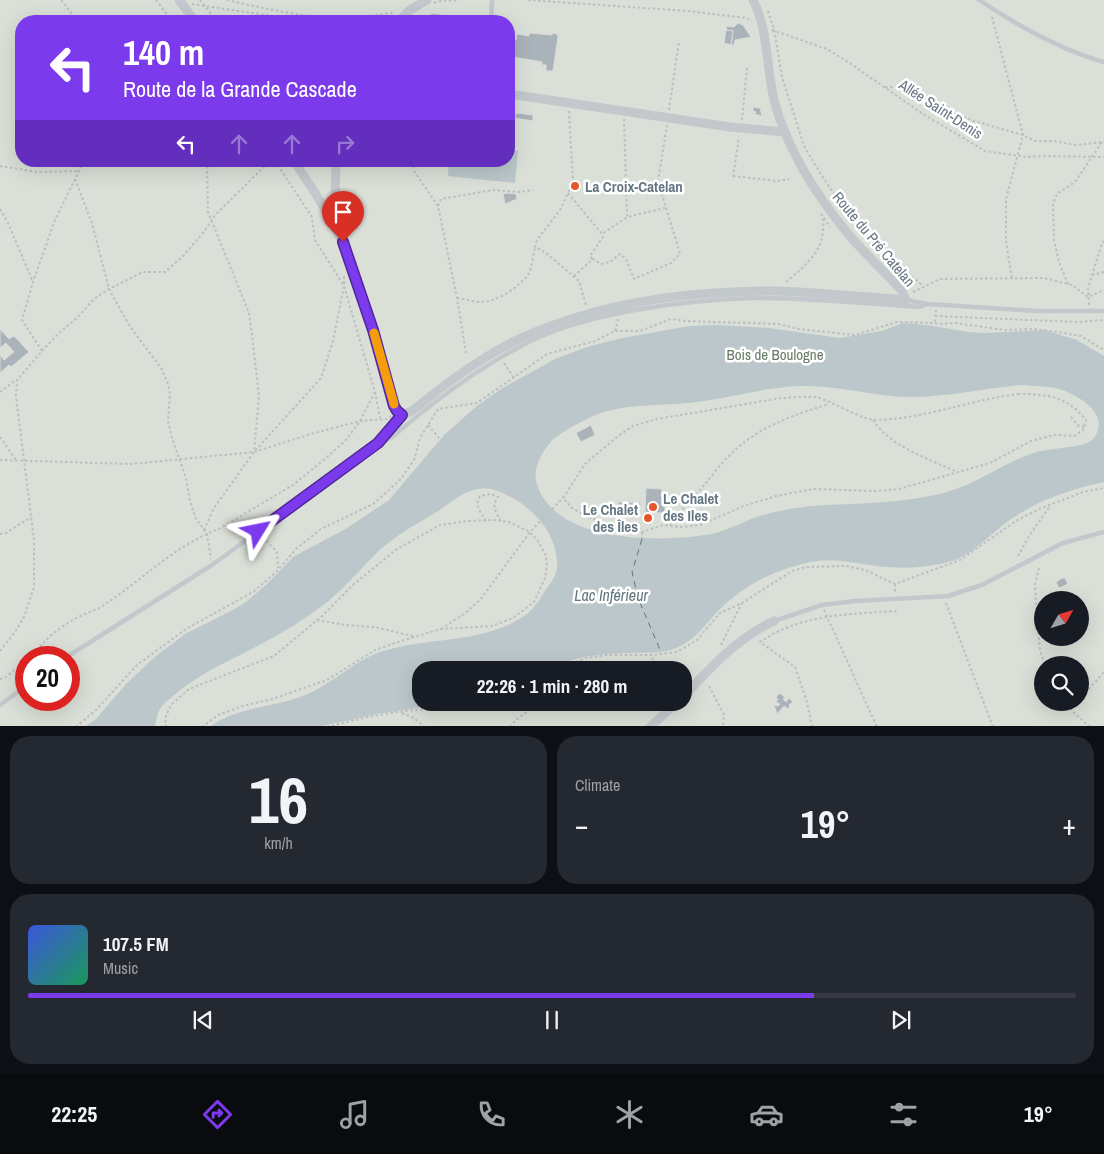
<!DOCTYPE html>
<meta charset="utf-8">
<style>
:root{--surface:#171b24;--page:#242831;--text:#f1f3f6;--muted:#9ea1a6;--line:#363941;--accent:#7c3aed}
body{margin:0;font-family:"Archivo Narrow",sans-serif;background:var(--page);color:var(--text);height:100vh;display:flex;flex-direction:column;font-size:19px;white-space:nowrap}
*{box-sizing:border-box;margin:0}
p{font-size:16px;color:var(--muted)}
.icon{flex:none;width:28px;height:28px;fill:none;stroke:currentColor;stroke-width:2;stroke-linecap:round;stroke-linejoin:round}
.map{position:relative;height:726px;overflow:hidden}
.drawer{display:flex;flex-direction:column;gap:10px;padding:10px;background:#0d0f14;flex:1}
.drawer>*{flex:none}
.guide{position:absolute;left:15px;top:15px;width:500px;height:152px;border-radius:20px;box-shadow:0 5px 20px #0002;background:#7c3aed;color:#fff;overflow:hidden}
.needle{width:32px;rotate:51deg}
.controls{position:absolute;left:1034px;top:591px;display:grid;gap:10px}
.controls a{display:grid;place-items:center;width:55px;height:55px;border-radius:50%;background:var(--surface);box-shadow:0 5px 20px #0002;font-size:25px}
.speed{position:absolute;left:15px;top:646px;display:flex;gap:10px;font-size:25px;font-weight:700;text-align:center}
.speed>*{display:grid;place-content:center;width:65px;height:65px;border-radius:50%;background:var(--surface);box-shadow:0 5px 20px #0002;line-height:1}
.speed .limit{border:8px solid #d22;background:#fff;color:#111}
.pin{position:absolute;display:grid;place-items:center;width:42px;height:42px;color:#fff;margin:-51px -21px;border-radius:50% 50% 50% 0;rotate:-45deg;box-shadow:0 0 5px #0007}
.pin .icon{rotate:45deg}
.me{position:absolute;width:55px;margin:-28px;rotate:55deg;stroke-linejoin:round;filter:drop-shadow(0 0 4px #0008)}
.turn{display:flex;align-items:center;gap:18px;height:105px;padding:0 25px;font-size:22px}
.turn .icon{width:65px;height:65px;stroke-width:2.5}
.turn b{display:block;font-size:35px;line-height:42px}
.lanes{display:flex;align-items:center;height:48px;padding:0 25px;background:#0003;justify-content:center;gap:25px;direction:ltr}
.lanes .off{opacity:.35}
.big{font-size:38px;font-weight:800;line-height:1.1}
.drawer .widget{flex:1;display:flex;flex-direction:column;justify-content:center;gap:8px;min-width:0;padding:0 18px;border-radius:20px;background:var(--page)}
.drawer .dial{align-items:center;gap:0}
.dial b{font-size:65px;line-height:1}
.song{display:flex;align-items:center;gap:15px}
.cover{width:60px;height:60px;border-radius:8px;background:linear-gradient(135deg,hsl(230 70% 55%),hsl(150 70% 35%))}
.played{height:5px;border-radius:2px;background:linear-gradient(90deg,var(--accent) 75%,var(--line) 75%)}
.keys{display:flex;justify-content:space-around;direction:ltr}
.heat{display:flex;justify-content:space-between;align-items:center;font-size:28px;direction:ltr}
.drawer .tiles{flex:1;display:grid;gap:10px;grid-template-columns:1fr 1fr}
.widget:last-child{grid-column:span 2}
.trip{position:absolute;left:412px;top:661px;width:280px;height:50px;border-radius:20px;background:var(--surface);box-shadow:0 5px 20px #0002;font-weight:800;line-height:50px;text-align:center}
.tabs{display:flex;height:80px;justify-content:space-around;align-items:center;background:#090b0e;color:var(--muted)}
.tabs .icon{width:35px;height:35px}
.tabs .current{color:var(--accent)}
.tabs b{font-size:22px;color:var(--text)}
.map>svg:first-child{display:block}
</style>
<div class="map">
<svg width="1104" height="727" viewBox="0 0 1104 727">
<rect width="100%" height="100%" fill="#fafaf8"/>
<!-- green -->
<path fill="#dadfd7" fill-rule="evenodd" d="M0,0H1104V726L0,727ZM21,21H509V161H21ZM1042,600H1080V638H1042ZM26,658H69V700H26ZM1042,665H1080V702H1042ZM421,670H684V702H421Z"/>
<!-- water -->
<g fill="#bbc7cb" fill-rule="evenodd">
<polygon points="509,150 518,151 515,183 448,176 449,161 509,161"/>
<path d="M903,323L927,325L968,332L986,333L1044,330L1077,340L1104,356V482C1070,489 1036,501 1007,522C991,534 971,555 952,561C931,567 910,569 888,567C864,566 842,558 817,561C779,567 745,584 718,611C705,625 694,641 676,648C662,654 646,652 631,653C602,653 573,656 547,670H421V702L490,703H488L474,706L418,708L377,714L322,726H211C241,705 279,708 312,692C336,680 355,661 380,652C428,636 486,645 528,613C535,607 540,599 545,591C556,575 559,573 556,553C552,530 532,508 511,497C494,488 485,485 467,492C457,497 448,504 440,510C420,522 399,533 381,549C364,565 349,583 332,598C301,624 264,643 228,661C208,671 191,681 173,696C169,700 162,704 160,709C157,714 156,721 155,726H86L96,719L126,684L156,656L185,634L233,610L246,602L267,584L293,557L347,528L389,500L444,435L477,406L501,389L555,359L587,347L622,338L690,326L717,325L769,328L840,338L882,331ZM1022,385C1034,386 1048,386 1059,389C1075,394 1104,409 1098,430C1097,433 1094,439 1092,440C1082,448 1051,448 1037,452C1006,461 979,483 947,492C903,504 857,503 812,506C794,508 775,511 757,517C742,522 727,531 711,534C661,543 552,544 536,481C533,467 544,447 555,438C566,429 591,416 604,412C634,403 666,406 697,402C731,398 765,387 801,386C840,385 878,398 918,397C953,396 987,388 1022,385Z"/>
</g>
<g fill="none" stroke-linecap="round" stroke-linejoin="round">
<!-- ferry -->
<polyline stroke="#60757c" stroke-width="1" stroke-dasharray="6 5" stroke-linecap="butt" points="642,539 632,572 638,598 661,652"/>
</g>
<!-- building -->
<g fill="#aab3b9" stroke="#dcdcda">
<polygon points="431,13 487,21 430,21"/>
<polygon points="738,23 743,25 751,37 735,40 734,45 731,45 733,31 726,30 727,26 734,27"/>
<polygon points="726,30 733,31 731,45 724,43"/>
<polygon points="529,33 552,35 552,33 557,34 558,37 553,71 546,71 546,65 542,65 542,62 513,57 510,77 509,77 509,40 516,40 517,34 529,36"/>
<polygon points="753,107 760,108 762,116 755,114 756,112 753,111"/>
<polygon points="516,113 533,115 533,121 515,118"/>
<polygon points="507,193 516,194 517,199 505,204 503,194"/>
<polygon points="0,329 9,339 14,336 29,352 11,367 9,365 0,373 0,355 4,360 14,352 6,343 0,348"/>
<polygon points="591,425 595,435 581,442 576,433"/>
<polygon points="646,488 662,489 661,496 665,496 665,513 645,512"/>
<polygon points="618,502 641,503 640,512 618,512"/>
<polygon points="1062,578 1065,578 1068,584 1059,588 1056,582"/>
<polygon points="779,693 785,697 783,699 786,702 789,698 793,702 789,705 790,706 788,709 784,706 777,714 774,705 778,706 780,704 776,702 778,699 776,698"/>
</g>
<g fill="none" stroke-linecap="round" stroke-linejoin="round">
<!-- path -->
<g stroke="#bbbfc2" stroke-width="2" stroke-dasharray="2.5 2.5" stroke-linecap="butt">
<polyline points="61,0 78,21"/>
<polyline points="156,0 172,21"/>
<polyline points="200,0 217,21"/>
<path d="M227,0C266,9 306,18 346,18C362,18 377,14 393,13"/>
<polyline points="528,0 688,11 746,18 752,21"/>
<polyline points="434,3 441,1 459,0"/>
<polyline points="192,4 306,21"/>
<polyline points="768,11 774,29 782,77 804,146"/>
<polyline points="337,17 342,21"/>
<polyline points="992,17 1023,135 1006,199 1006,241 1012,279"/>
<polyline points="772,30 827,49 851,64 923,114 985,151 1027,157 1043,156 1104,157"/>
<polyline points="885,87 899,87 926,98 949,111 974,121 1023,135 1035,141 1053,141 1076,145 1104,142"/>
<polyline points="669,110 679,41"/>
<polyline points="569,111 573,182 560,210 537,240 535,247 546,253 579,281 586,305"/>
<polyline points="624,119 627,217 665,208"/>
<polyline points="742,120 747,68"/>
<path d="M804,146C814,163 824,180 835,195C860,230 891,259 923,286"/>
<polyline points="207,161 208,212 249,313 252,335 259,396 254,452"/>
<polyline points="275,161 312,217 315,240 344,286 375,392 380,418"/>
<polyline points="412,161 414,171 438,206 457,298 466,353"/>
<polyline points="0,166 37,172 80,171"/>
<polyline points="733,176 778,181 789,179"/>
<polyline points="733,177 739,137"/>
<polyline points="75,179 92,223 109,289 129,325 161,368 168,384 170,394 168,421 172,438 186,478 190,501 196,519 207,534 211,559"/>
<polyline points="568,193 602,234 627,217"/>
<polyline points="438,206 441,199 493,190 519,192 533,190"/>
<polyline points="0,209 8,223 33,282"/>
<polyline points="821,214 830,227"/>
<polyline points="592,259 590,256 603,237 602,234"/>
<polyline points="1092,275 1104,272"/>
<polyline points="574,276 593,259 601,264 610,262 620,254 626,259 634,279 671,263 680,254 658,181 667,125"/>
<path d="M786,282C807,264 826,250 823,219"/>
<polyline points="1068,284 1059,262 1054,240 1053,204 1057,194 1075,182 1102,142"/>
<polyline points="913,292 940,279 1044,278 1072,285 1088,297 1104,290"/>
<path d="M457,298C465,299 473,302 481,302C497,302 519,287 528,275C532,268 533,256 535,248"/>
<polyline points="1089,305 1088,288 1102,243 1104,241"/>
<polyline points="935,316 1078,322 1104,320"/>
<polyline points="935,322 936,310"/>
<polyline points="615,331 618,319"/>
<polyline points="42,351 58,334 78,317 94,299 109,289 143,272 165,272 183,256 203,233 216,214 270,161"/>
<polyline points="504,363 514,378"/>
<polyline points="0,392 16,380"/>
<path d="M1018,394C1047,394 1067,396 1086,420L1083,430L1074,436L1054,435L1031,441L990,463L899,489L874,491L814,489L776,496L744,506L700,525L680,527L663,525L642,532L614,526L588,517L572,508L563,498L585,464L618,436L633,426L657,419L781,398C792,398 804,396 815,397C831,400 861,420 876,420C924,419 970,400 1018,394Z"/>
<polyline points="1071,417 1079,426 1084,427"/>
<path d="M873,420C892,448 928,458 957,472"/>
<polyline points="428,425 439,438"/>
<polyline points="0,437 16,460"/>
<polyline points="0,460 131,464 254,452 311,434 360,421 388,419 391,416"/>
<path d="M486,521C481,513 474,505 480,496L490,494L498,497C491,506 496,513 501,521"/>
<path d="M670,525C677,512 691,502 700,490C710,479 719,465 730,455C757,427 793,415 829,404"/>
<polyline points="204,530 214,508 254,452 321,378 333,341 344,286 344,274"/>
<polyline points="642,532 642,539"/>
<polyline points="0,534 6,533 31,517"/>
<polyline points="263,537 277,552 278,568"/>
<polyline points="1018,556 1031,533 1050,506"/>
<polyline points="1039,568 1035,584 1036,604 1040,651 1045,665"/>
<polyline points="895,584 895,592"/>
<polyline points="946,603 993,727"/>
<polyline points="824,610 877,727"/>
<polyline points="317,620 346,625 374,627 413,636"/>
<polyline points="441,629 464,614 480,600 530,532 563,498"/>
<polyline points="721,645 742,603"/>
<polyline points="0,651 15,632 24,617 34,587 34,540 16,396 17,380 42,351 22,320 33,282 55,220 84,161"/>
<path d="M30,658C36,652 40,646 45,641C53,633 64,625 73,620C84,613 97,611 107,603C144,578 176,545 219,529L293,485L326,458L346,440L360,421L375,392"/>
<polyline points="552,670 586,658 606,655 653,655 677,652 696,641 720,613 742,603 792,571 806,567 846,566 865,570 895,584 903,581 960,560 1016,521 1039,509 1083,492 1104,488"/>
<polyline points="651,670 653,655"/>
<polyline points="0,679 6,677 26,661"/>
<polyline points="709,686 724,715 723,727"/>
<polyline points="1080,694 1089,689 1104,672"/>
<polyline points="1062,702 1090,727"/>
<polyline points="402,713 414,718 425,727"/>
<polyline points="76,727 97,709 137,665 186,629 253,592 276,572 297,548 321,529 373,504 399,481 414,460 420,438 438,409 477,403 547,354 595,341 615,331 640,331 671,319 686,321 778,324 799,329 855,335 897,322 935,323 940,324 955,323 1005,330 1035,329 1057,332 1081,336 1104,350"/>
<polyline points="167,727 165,724 166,716 171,705 189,689 274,656 322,616 354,584 397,549 440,525 468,521 494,520 509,522 530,532 538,541 546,556 547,566 545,578 534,602 513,618 492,626 441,629 404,640 375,650 327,680 272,699 243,706 218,715 202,727"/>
<path d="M327,727C357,719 388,712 418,710C439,709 477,712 495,702"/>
<polyline points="510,727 516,720 540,702"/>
<path d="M812,727L807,702L795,667L760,642C800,614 850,614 897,611"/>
</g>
<!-- lane -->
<g stroke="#c3c8cc" stroke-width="4.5">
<path d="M979,0C1018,26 1059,49 1104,62"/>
<polyline points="491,21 492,0"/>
<polyline points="906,300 927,304 1037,311 1104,311"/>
<path d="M378,443L391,438C435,400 484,363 537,338C568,324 602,316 635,310C675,303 715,299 755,298C809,298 864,303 918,307L927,304"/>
<polyline points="774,621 822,605 855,601 948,596 982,585 1063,543 1104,532"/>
<polyline points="65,658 212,565 288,510 378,443 402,415"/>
<polyline points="0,705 26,686"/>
</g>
<!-- street -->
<g stroke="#c3c8cc" stroke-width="9">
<polyline points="179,0 195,21"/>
<polyline points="398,21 410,10 427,0"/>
<polyline points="509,94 730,127 785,132"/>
<path d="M294,161L317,196L343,242L373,330L393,401L397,411L402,415L412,411C444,385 477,360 515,341C533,331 552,326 571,319C636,298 705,291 773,291C817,292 862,297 906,300L902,291C885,272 866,255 850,236C818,198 789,152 775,104C766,70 769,31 753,0"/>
<polyline points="336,161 335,197 340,232"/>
<path d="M684,696C711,667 737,638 774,621"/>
<polyline points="650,727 677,702"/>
</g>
</g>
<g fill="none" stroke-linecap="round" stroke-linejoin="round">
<!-- route casing -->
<g stroke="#51269a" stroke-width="12">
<polyline id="route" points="258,531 378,443 402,415 397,411 394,406 373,330 343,242"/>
</g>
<!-- route -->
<use href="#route" stroke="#7c3aed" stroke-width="9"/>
<!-- slow -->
<polyline stroke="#f59e0b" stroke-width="9" points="374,333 394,404"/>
</g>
<!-- markers -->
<g fill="#e4572e" stroke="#fff" stroke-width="2">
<circle cx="575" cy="186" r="5"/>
<circle cx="653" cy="507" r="5"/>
<circle cx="648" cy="518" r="5"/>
</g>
<g text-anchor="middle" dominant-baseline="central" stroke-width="5" stroke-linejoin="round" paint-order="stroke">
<!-- street labels -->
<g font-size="15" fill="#657683" stroke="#fff">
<text transform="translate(941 109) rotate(33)">Allée Saint-Denis</text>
<text transform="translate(874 239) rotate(50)">Route du Pré Catelan</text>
</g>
<!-- poi labels -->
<g font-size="15" font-weight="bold" fill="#657683" stroke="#fff" text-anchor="start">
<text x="585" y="186">La Croix-Catelan</text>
<text x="663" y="498">Le Chalet<tspan x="663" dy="17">des Iles</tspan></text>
<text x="638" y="509" text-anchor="end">Le Chalet<tspan x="638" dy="17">des Îles</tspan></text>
</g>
<!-- park labels -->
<g font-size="15" fill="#687a64" stroke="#fff">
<text x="775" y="354">Bois de Boulogne</text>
</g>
<!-- water labels -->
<g font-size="16" font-style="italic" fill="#60757c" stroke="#fff">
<text x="611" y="595">Lac Inférieur</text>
</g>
</g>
</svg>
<div class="controls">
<a><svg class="needle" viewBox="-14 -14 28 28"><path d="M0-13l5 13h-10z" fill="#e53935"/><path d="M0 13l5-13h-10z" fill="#9ea1a6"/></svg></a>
<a><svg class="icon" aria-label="search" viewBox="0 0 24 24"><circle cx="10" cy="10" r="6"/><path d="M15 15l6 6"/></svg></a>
</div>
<div class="speed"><div class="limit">20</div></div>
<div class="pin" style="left:343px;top:242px;background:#d93025"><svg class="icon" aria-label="arrive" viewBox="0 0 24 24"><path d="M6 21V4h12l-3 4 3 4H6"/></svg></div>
<svg class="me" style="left:258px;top:531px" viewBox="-20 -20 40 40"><path d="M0-17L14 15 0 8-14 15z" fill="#7c3aed" stroke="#fff" stroke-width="4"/></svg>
<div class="trip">22:26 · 1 min · 280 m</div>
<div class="guide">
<div class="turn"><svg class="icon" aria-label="left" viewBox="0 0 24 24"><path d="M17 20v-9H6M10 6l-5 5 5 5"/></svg><div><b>140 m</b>Route de la Grande Cascade</div></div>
<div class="lanes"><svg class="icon" aria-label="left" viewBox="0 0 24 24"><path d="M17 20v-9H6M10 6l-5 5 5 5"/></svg><svg class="icon off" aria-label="ahead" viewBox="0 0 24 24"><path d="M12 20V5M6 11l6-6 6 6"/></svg><svg class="icon off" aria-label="ahead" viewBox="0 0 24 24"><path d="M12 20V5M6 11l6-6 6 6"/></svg><svg class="icon off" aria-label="right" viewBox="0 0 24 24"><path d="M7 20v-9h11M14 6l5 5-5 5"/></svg></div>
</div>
</div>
<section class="drawer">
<div class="tiles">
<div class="widget dial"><b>16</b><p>km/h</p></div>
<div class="widget"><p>Climate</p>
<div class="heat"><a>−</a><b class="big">19°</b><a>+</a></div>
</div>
<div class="widget">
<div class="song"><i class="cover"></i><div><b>107.5 FM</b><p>Music</p></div></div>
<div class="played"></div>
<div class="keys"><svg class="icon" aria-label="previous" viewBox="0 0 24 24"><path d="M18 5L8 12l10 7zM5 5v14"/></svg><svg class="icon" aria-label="pause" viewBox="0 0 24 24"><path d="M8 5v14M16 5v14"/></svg><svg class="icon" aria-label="next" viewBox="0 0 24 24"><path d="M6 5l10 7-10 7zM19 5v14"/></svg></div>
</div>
</div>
</section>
<nav class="tabs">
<b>22:25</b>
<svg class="icon current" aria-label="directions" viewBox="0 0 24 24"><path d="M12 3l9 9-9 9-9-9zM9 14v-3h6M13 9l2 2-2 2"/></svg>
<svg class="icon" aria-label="music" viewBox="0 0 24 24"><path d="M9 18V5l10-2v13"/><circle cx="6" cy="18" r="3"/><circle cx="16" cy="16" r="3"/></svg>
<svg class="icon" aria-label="phone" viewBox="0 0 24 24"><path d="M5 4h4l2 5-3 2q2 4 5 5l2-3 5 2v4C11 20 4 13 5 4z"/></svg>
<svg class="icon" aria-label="climate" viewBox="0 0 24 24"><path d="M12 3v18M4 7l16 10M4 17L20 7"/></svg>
<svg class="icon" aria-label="car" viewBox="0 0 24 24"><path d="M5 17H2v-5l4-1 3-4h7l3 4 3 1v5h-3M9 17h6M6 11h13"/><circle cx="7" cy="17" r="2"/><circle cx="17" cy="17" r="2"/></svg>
<svg class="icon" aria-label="filters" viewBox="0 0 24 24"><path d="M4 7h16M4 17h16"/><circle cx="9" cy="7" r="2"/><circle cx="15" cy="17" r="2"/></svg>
<b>19°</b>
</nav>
